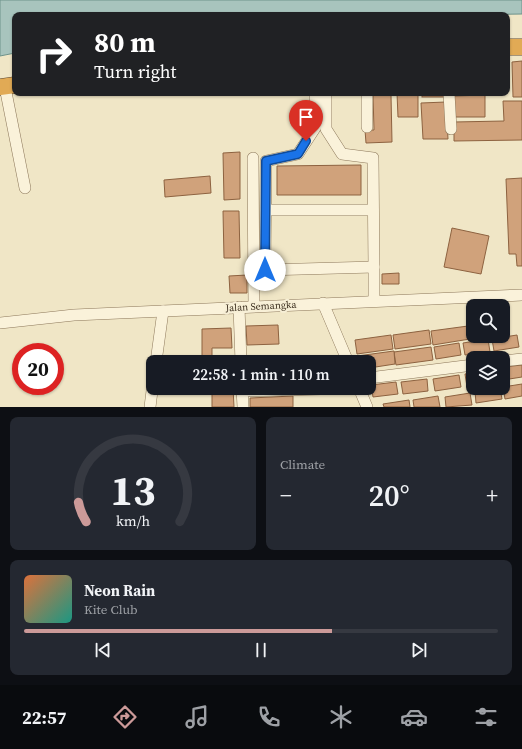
<!DOCTYPE html>
<meta charset="utf-8">
<style>
:root{--surface:#171b24;--page:#242831;--text:#f1f3f6;--muted:#9ea1a6;--line:#363941;--accent:#cc9a99}
body{margin:0;font-family:"Source Serif 4",serif;background:var(--page);color:var(--text);height:100vh;display:flex;flex-direction:column;font-size:15px;white-space:nowrap}
*{box-sizing:border-box;margin:0}
p{font-size:13px;color:var(--muted)}
.icon{flex:none;width:22px;height:22px;fill:none;stroke:currentColor;stroke-width:2;stroke-linecap:round;stroke-linejoin:round}
.map{position:relative;height:407px;overflow:hidden}
.sheet{display:flex;flex-direction:column;gap:10px;padding:10px;background:#0d0f14;flex:1}
.sheet>*{flex:none}
.guide{position:absolute;left:12px;top:12px;width:498px;height:84px;border-radius:8px;box-shadow:0 1px 3px #0004;background:#202124;color:#fff;overflow:hidden}
.controls{position:absolute;left:466px;top:299px;display:grid;gap:8px}
.controls a{display:grid;place-items:center;width:44px;height:44px;border-radius:8px;background:var(--surface);box-shadow:0 1px 3px #0004;font-size:20px}
.speed{position:absolute;left:12px;top:343px;display:flex;gap:8px;font-size:20px;font-weight:700;text-align:center}
.speed>*{display:grid;place-content:center;width:52px;height:52px;border-radius:50%;background:var(--surface);box-shadow:0 1px 3px #0004;line-height:1}
.speed .limit{border:6px solid #d22;background:#fff;color:#111}
.pin{position:absolute;display:grid;place-items:center;width:34px;height:34px;color:#fff;margin:-41px -17px;border-radius:50% 50% 50% 0;rotate:-45deg;box-shadow:0 0 4px #0007}
.pin .icon{rotate:45deg}
.me{position:absolute;width:44px;margin:-22px;rotate:0deg;stroke-linejoin:round;filter:drop-shadow(0 0 3px #0008)}
.turn{display:flex;align-items:center;gap:14px;height:84px;padding:0 16px;font-size:18px}
.turn .icon{width:52px;height:52px;stroke-width:2.5}
.turn b{display:block;font-size:28px;line-height:34px}
.big{font-size:30px;font-weight:600;line-height:1.1}
.sheet .widget{flex:1;display:flex;flex-direction:column;justify-content:center;gap:6px;min-width:0;padding:0 14px;border-radius:8px;background:var(--page)}
.sheet .dial{align-items:center;gap:0}
.dial svg{height:104px;overflow:visible;fill:none;stroke:var(--line);stroke-width:7;stroke-linecap:round;text-anchor:middle}
.dial text{fill:var(--text);stroke:none}
.song{display:flex;align-items:center;gap:12px}
.cover{width:48px;height:48px;border-radius:6px;background:linear-gradient(135deg,hsl(20 70% 55%),hsl(170 70% 35%))}
.played{height:4px;border-radius:2px;background:linear-gradient(90deg,var(--accent) 65%,var(--line) 65%)}
.keys{display:flex;justify-content:space-around;direction:ltr}
.heat{display:flex;justify-content:space-between;align-items:center;font-size:22px;direction:ltr}
.sheet .tiles{flex:1;display:grid;gap:10px;grid-template-columns:1fr 1fr}
.widget:last-child{grid-column:span 2}
.trip{position:absolute;left:146px;top:355px;width:230px;height:40px;border-radius:8px;background:var(--surface);box-shadow:0 1px 3px #0004;font-weight:600;line-height:40px;text-align:center}
.tabs{display:flex;height:64px;justify-content:space-around;align-items:center;background:#090b0e;color:var(--muted)}
.tabs .icon{width:28px;height:28px}
.tabs .active{color:var(--accent)}
.tabs b{font-size:18px;color:var(--text)}
.map>svg:first-child{display:block}
</style>
<div class="map">
<svg width="522" height="407" viewBox="0 0 522 407">
<rect width="100%" height="100%" fill="#f0e6c6"/>
<!-- water -->
<polygon fill="#a8c4bd" stroke="#6e938b" points="0,0 522,0 522,14 449,15 15,15 15,53 0,56"/>
<!-- building -->
<g fill="#d0a27b" stroke="#8d6240">
<polygon points="522,61 522,97 513,97 512,62"/>
<polygon points="397,93 418,93 418,117 398,117"/>
<rect x="422" y="93" width="24" height="4"/>
<polygon points="373,95 391,95 392,142 366,143 365,130 374,130"/>
<polygon points="485,95 485,117 454,117 454,96"/>
<polygon points="503,101 522,101 522,140 454,141 454,122 504,121"/>
<polygon points="446,102 448,139 423,139 421,103"/>
<polygon points="240,152 240,199 224,200 223,153"/>
<polygon points="361,165 361,195 277,195 277,166"/>
<polygon points="210,176 211,193 165,197 164,180"/>
<polygon points="522,178 522,266 517,266 516,254 509,254 506,179"/>
<polygon points="223,211 239,211 240,258 224,258"/>
<polygon points="452,228 489,236 481,274 444,267"/>
<polygon points="399,273 399,284 382,284 382,274"/>
<polygon points="247,275 247,293 230,293 229,276"/>
<polygon points="503,321 505,321 507,334 503,335"/>
<polygon points="278,325 279,344 247,345 246,326"/>
<polygon points="473,325 473,336 493,336 471,339 469,326"/>
<polygon points="468,326 470,339 433,345 431,331"/>
<polygon points="231,328 232,348 212,348 212,359 202,359 202,329"/>
<polygon points="429,330 431,344 395,349 393,335"/>
<polygon points="391,335 393,349 357,354 355,340"/>
<polygon points="517,335 519,347 494,351 492,339"/>
<polygon points="488,339 490,352 465,355 463,343"/>
<polygon points="459,343 461,355 436,359 434,347"/>
<polygon points="431,347 433,360 396,365 394,352"/>
<polygon points="394,351 395,364 369,368 369,362 358,362 357,356"/>
<polygon points="290,356 290,362 248,362 248,360"/>
<polygon points="522,365 522,377 503,380 503,367"/>
<polygon points="473,373 473,386 467,387 465,374"/>
<polygon points="459,375 461,387 435,391 433,379"/>
<polygon points="427,379 428,391 403,394 401,382"/>
<polygon points="396,382 398,394 373,397 371,385"/>
<polygon points="522,384 522,396 505,399 503,387"/>
<polygon points="212,388 233,388 234,407 212,407"/>
<polygon points="495,388 500,388 502,399 476,403 475,391"/>
<polygon points="470,393 472,405 446,407 445,397"/>
<polygon points="293,396 293,407 250,407 250,398"/>
<polygon points="438,396 440,407 414,407 413,400"/>
<polygon points="409,400 410,407 384,407 383,404"/>
</g>
<g fill="none" stroke-linecap="round" stroke-linejoin="round">
<!-- minor casing -->
<g stroke="#8d785b" stroke-width="12">
<g id="minor">
<polyline points="5,87 25,188"/>
<polyline points="315,93 315,128 298,154 266,161 265,270 374,267 373,158 342,154 326,129 326,93"/>
<polyline points="367,93 367,127"/>
<polyline points="449,93 451,129"/>
<polyline points="253,158 254,306"/>
<polyline points="266,210 373,210"/>
<polyline points="374,267 374,301"/>
<polyline points="323,303 348,362"/>
<polyline points="239,307 241,362"/>
<polyline points="0,323 74,315 522,295"/>
<polyline points="503,361 522,359"/>
<polyline points="156,362 163,311"/>
<polyline points="369,378 473,365"/>
<polyline points="242,388 243,407"/>
<polyline points="359,388 367,407"/>
<polyline points="242,391 359,388"/>
<polyline points="150,407 153,383"/>
</g>
</g>
<!-- highway casing -->
<g stroke="#5a452f" stroke-width="17">
<g id="highway">
<polyline points="507,47 522,47"/>
<polyline points="0,87 15,85"/>
</g>
</g>
<!-- minor -->
<use href="#minor" stroke="#faf2da" stroke-width="11"/>
<!-- highway -->
<use href="#highway" stroke="#e1aa55" stroke-width="16"/>
</g>
<g fill="none" stroke-linecap="round" stroke-linejoin="round">
<!-- route casing -->
<g stroke="#114b97" stroke-width="10">
<polyline id="route" points="265,270 266,161 298,154 306,141"/>
</g>
<!-- route -->
<use href="#route" stroke="#1a73e8" stroke-width="7"/>
</g>
<g text-anchor="middle" dominant-baseline="central" stroke-width="4" stroke-linejoin="round" paint-order="stroke">
<!-- street labels -->
<g font-size="10" fill="#3c2f1f" stroke="#f7efd6">
<text transform="translate(261 306) rotate(-3)">Jalan Semangka</text>
</g>
</g>
</svg>
<div class="controls">
<a><svg class="icon" aria-label="search" viewBox="0 0 24 24"><circle cx="10" cy="10" r="6"/><path d="M15 15l6 6"/></svg></a>
<a><svg class="icon" aria-label="layers" viewBox="0 0 24 24"><path d="M12 4l9 5-9 5-9-5zM3 14l9 5 9-5"/></svg></a>
</div>
<div class="speed"><div class="limit">20</div></div>
<div class="pin" style="left:306px;top:141px;background:#d93025"><svg class="icon" aria-label="arrive" viewBox="0 0 24 24"><path d="M6 21V4h12l-3 4 3 4H6"/></svg></div>
<svg class="me" style="left:265px;top:270px" viewBox="-20 -20 40 40"><circle r="19" fill="#fff"/><path d="M0-13L10 11 0 6-10 11z" fill="#1a73e8"/></svg>
<div class="trip">22:58 · 1 min · 110 m</div>
<div class="guide">
<div class="turn"><svg class="icon" aria-label="right" viewBox="0 0 24 24"><path d="M7 20v-9h11M14 6l5 5-5 5"/></svg><div><b>80 m</b>Turn right</div></div>
</div>
</div>
<section class="sheet">
<div class="tiles">
<div class="widget dial"><svg viewBox="0 0 100 80">
<path d="M14 69A42 42 0 1 1 86 69"/>
<path d="M14 69A42 42 0 0 1 8 54" stroke="#cc9a99"/>
<text x="50" y="56" font-size="32" font-weight="700">13</text>
<text x="50" y="72" font-size="11">km/h</text>
</svg></div>
<div class="widget"><p>Climate</p>
<div class="heat"><a>−</a><b class="big">20°</b><a>+</a></div>
</div>
<div class="widget">
<div class="song"><i class="cover"></i><div><b>Neon Rain</b><p>Kite Club</p></div></div>
<div class="played"></div>
<div class="keys"><svg class="icon" aria-label="previous" viewBox="0 0 24 24"><path d="M18 5L8 12l10 7zM5 5v14"/></svg><svg class="icon" aria-label="pause" viewBox="0 0 24 24"><path d="M8 5v14M16 5v14"/></svg><svg class="icon" aria-label="next" viewBox="0 0 24 24"><path d="M6 5l10 7-10 7zM19 5v14"/></svg></div>
</div>
</div>
</section>
<nav class="tabs">
<b>22:57</b>
<svg class="icon active" aria-label="directions" viewBox="0 0 24 24"><path d="M12 3l9 9-9 9-9-9zM9 14v-3h6M13 9l2 2-2 2"/></svg>
<svg class="icon" aria-label="music" viewBox="0 0 24 24"><path d="M9 18V5l10-2v13"/><circle cx="6" cy="18" r="3"/><circle cx="16" cy="16" r="3"/></svg>
<svg class="icon" aria-label="phone" viewBox="0 0 24 24"><path d="M5 4h4l2 5-3 2q2 4 5 5l2-3 5 2v4C11 20 4 13 5 4z"/></svg>
<svg class="icon" aria-label="climate" viewBox="0 0 24 24"><path d="M12 3v18M4 7l16 10M4 17L20 7"/></svg>
<svg class="icon" aria-label="car" viewBox="0 0 24 24"><path d="M5 17H2v-5l4-1 3-4h7l3 4 3 1v5h-3M9 17h6M6 11h13"/><circle cx="7" cy="17" r="2"/><circle cx="17" cy="17" r="2"/></svg>
<svg class="icon" aria-label="filters" viewBox="0 0 24 24"><path d="M4 7h16M4 17h16"/><circle cx="9" cy="7" r="2"/><circle cx="15" cy="17" r="2"/></svg>
</nav>
